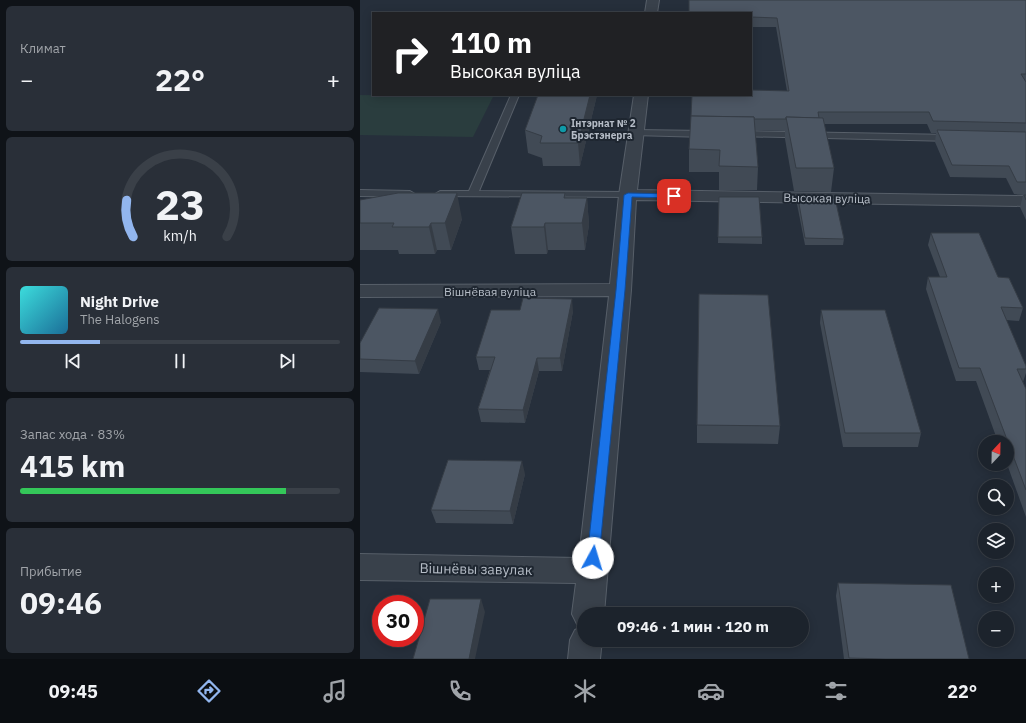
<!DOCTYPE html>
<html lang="ru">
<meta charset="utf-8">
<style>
:root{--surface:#1c232c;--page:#292f38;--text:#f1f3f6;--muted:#a0a4a9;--line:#3a4048;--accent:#92b6ee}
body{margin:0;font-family:"IBM Plex Sans",sans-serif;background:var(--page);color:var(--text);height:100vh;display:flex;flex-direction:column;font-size:15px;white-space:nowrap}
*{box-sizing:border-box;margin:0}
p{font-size:13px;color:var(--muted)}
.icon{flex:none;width:22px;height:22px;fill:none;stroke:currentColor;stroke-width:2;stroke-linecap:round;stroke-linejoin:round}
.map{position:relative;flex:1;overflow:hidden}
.sheet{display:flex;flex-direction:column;gap:6px;padding:6px;background:#0f1318;width:360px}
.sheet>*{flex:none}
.top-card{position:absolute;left:12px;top:12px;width:380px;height:84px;border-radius:0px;box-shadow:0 2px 10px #0003,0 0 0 1px var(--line);background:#202124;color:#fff;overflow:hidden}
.needle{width:26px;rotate:22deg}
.tools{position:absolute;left:618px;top:435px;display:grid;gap:8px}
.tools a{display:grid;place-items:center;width:36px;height:36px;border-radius:50%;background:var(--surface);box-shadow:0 2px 10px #0003,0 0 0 1px var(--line);font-size:20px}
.speed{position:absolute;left:12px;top:595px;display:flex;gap:8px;font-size:20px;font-weight:700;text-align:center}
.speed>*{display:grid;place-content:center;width:52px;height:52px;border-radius:50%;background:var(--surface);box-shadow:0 2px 10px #0003,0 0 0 1px var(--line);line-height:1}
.speed .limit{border:6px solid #d22;background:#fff;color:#111}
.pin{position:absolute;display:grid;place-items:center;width:34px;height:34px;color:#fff;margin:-17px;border-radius:8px;box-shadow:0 2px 6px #0006}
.me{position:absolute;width:44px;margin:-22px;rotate:6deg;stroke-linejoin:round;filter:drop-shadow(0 0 3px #0008)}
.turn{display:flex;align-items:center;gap:14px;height:84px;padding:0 12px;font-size:18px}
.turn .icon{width:52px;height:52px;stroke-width:2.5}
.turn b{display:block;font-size:28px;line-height:34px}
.big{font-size:30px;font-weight:700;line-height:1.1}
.sheet .widget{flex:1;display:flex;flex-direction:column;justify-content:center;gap:6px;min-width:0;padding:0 14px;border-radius:6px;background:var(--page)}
.sheet .dial{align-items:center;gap:0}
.dial svg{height:104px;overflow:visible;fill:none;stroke:var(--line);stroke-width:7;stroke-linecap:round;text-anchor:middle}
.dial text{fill:var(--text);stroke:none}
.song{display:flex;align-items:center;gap:12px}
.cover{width:48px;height:48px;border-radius:6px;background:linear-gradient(135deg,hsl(180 70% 55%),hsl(200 70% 35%))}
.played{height:4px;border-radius:2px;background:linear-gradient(90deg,var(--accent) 25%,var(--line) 25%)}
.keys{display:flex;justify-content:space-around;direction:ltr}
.heat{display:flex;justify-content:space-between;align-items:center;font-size:22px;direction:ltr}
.charge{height:6px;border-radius:3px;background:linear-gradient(90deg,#34c759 83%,var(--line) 0)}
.trip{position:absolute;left:217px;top:607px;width:232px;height:40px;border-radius:20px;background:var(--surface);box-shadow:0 2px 10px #0003,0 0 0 1px var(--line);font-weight:700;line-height:40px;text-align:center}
.menu{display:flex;height:64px;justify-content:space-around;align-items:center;background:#0b0e12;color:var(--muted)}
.menu .icon{width:28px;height:28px}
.menu .selected{color:var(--accent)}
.menu b{font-size:18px;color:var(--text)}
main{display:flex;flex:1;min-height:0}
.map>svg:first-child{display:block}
</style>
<main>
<section class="sheet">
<div class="widget"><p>Климат</p>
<div class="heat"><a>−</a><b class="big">22°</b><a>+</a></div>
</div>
<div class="widget dial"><svg viewBox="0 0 100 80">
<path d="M14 69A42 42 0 1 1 86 69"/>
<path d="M14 69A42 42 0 0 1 9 41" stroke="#92b6ee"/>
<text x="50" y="56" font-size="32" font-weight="700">23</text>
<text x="50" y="72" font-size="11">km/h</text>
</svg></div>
<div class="widget">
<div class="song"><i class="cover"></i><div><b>Night Drive</b><p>The Halogens</p></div></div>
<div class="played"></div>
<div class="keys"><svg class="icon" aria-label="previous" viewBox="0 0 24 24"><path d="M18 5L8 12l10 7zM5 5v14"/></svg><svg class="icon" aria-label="pause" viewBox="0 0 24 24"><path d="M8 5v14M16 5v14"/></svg><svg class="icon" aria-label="next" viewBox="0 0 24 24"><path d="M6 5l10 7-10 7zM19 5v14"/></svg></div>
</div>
<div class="widget"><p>Запас хода · 83%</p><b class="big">415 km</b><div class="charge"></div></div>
<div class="widget"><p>Прибытие</p><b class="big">09:46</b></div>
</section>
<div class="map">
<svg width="666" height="659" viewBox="0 0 666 659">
<rect width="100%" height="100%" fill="#262f3b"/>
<!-- green -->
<polygon fill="#2a3d3e" points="0,95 133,97 113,137 0,135"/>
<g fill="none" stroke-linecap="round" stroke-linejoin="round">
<!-- service casing -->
<g stroke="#575f69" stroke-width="2">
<g id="service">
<polygon points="151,95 159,95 119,191 268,192 272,193 273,195 272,197 76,196 75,194 80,191 109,191"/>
<polygon points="276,130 346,131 351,134 346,137 273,135 271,133"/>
<polygon points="378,131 592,135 597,138 592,141 375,136 373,134"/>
<polygon points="0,190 50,191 55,194 50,197 0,196"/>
</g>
</g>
<!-- minor casing -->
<g stroke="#575f69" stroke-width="2">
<g id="minor">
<polygon points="287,0 299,0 297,13 285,13"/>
<polygon points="274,95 288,95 277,190 666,196 666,206 276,200 271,290 244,614 224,614 224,640 242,640 240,659 208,659 210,640 215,630 224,626 217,624 212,614 216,583 0,580 0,554 219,558 249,296 0,297 0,285 250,284 259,195"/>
</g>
</g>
<!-- service -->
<use href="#service" fill="#39414b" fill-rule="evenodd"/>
<!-- minor -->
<use href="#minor" fill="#39414b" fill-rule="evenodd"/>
</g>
<!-- wall -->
<g fill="#414a55">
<polygon points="666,0 666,220 660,207 663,195 654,194 646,178 590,177 575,142 576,133 571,133 567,124 464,124 474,168 471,192 434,191 425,139 425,131 395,130 398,167 397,190 359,190 359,172 329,172 329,149 427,91 416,27 391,27 391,13"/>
<polygon points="237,95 220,166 183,166 182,158 168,153 165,130"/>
<polygon points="205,193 206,198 227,198 229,225 225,250 188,250 187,254 155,254 151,227"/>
<polygon points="359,197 402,237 402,244 358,243"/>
<polygon points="438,198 484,239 483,245 445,245 437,204"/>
<polygon points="0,200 102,219 91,250 77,250 75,254 39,254 38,250 0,250"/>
<polygon points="571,233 638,277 663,308 659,321 646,320 666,366 666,373 663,382 666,389 666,517 647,464 647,442 638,442 616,381 596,381 566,289 568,277 580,277 568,245"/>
<polygon points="461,310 561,433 558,447 483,447 460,323"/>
<polygon points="213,311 202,371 179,371 165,423 121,422 118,409 130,370 119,370 116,357"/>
<polygon points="81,322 59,374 0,372 0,343"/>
<polygon points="337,425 420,426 418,444 337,443"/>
<polygon points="165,474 153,524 76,523 71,510"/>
<polygon points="478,583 609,659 484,659 476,596"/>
</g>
<!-- shaded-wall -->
<g fill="#353c45">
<polygon points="230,95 237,95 220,166 218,143"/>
<polygon points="97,193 102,219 91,250 85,223"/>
<polygon points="227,198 229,225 225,250 222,223"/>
<polygon points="71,223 77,250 75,254 69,227"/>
<polygon points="185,223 188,250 187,254 184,227"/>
<polygon points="212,299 213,311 202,371 200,358"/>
<polygon points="78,309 81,322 59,374 55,361"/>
<polygon points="177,358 179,371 165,423 163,410"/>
<polygon points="162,461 165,474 153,524 150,511"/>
<polygon points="121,599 125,612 115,659 109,659"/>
</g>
<!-- building -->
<g fill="#4c5663" stroke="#353c45">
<polygon points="329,0 666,0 666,74 661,74 666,82 666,123 573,121 569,112 458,112 459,118 426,117 426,119 394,119 394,117 331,116 332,95 391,95 391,90 429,91 417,18 391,17 391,13 329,13"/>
<polygon points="178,95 230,95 218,143 180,143 182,136 165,130"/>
<polygon points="331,116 394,117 398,167 359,166 360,150 329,149"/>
<polygon points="426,117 463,118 474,168 436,168"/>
<polygon points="577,130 666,132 666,182 657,182 649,166 592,165"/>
<polygon points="38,193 97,193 85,223 71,223 69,227 32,227 34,223 0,223 0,200"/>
<polygon points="162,193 205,193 204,198 227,198 222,223 185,223 184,227 151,227"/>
<polygon points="664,195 666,195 666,200"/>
<polygon points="359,197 399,197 402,237 358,237"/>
<polygon points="438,198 475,198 484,239 445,238"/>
<polygon points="571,233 619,233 638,277 649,278 663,308 641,307 666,366 666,369 657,369 666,389 666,490 620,368 599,368 568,277 587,277"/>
<polygon points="339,294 408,295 420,426 337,425"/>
<polygon points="163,298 212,299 200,358 177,358 163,410 118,409 135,357 116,357 131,310 160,310"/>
<polygon points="19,308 78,309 55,361 0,359 0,343"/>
<polygon points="461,310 525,310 561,433 485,433"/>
<polygon points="88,460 162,461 150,511 71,510"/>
<polygon points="478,583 591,585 609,659 525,659 489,658"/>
<polygon points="70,599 121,599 109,659 53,659"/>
</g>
<!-- route -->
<polygon fill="#1a73e8" stroke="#114b97" points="268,193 314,194 318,196 314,198 272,197 265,290 239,558 237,561 233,563 229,561 227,558 256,290 264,195"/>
<!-- markers -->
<circle fill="#0f9aa8" stroke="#1e2630" stroke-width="1.5" cx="203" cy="129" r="4"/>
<g text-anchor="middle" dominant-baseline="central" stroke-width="4" stroke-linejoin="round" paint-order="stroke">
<!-- far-poi labels -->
<g font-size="10" font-weight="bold" fill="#b5bcc6" stroke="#1e2630" text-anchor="start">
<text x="211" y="123">Інтэрнат № 2<tspan x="211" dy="12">Брэстэнерга</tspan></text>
</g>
<!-- street labels -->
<g font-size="12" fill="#b5bcc6" stroke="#1e2630">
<text transform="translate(467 198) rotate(1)">Высокая вуліца</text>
<text x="130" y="291">Вішнёвая вуліца</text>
</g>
<!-- near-street labels -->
<g font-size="14" fill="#b5bcc6" stroke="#1e2630">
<text transform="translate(116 569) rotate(1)">Вішнёвы завулак</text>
</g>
</g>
</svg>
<div class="tools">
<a><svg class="needle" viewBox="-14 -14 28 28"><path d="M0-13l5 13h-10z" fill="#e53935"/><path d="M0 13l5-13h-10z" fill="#a0a4a9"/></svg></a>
<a><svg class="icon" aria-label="search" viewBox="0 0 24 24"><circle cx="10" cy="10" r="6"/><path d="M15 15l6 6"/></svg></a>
<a><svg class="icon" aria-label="layers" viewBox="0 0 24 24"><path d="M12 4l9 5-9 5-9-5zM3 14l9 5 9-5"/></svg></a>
<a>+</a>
<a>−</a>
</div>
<div class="speed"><div class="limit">30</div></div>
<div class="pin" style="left:314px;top:196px;background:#d93025"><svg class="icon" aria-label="arrive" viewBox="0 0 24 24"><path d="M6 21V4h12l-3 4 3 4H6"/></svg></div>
<svg class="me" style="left:233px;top:558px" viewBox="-20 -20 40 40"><circle r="19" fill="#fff"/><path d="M0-13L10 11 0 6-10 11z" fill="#1a73e8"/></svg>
<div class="trip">09:46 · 1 мин · 120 m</div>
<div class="top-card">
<div class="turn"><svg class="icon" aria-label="right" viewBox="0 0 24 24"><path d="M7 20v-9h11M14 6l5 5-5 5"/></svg><div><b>110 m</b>Высокая вуліца</div></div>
</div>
</div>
</main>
<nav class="menu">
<b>09:45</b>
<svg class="icon selected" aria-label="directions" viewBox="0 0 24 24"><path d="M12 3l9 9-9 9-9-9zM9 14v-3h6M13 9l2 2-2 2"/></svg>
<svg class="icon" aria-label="music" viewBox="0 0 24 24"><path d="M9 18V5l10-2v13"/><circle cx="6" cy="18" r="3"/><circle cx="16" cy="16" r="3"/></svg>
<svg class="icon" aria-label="phone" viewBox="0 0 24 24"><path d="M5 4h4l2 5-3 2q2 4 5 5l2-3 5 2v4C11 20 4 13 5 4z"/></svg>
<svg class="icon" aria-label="climate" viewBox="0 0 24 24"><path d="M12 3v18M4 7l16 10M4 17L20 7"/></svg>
<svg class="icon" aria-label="car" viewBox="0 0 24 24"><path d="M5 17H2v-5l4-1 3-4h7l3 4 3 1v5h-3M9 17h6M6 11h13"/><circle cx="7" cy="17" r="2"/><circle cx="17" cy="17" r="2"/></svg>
<svg class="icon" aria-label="filters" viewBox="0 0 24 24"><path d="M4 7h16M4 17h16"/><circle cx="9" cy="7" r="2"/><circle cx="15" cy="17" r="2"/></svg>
<b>22°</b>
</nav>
